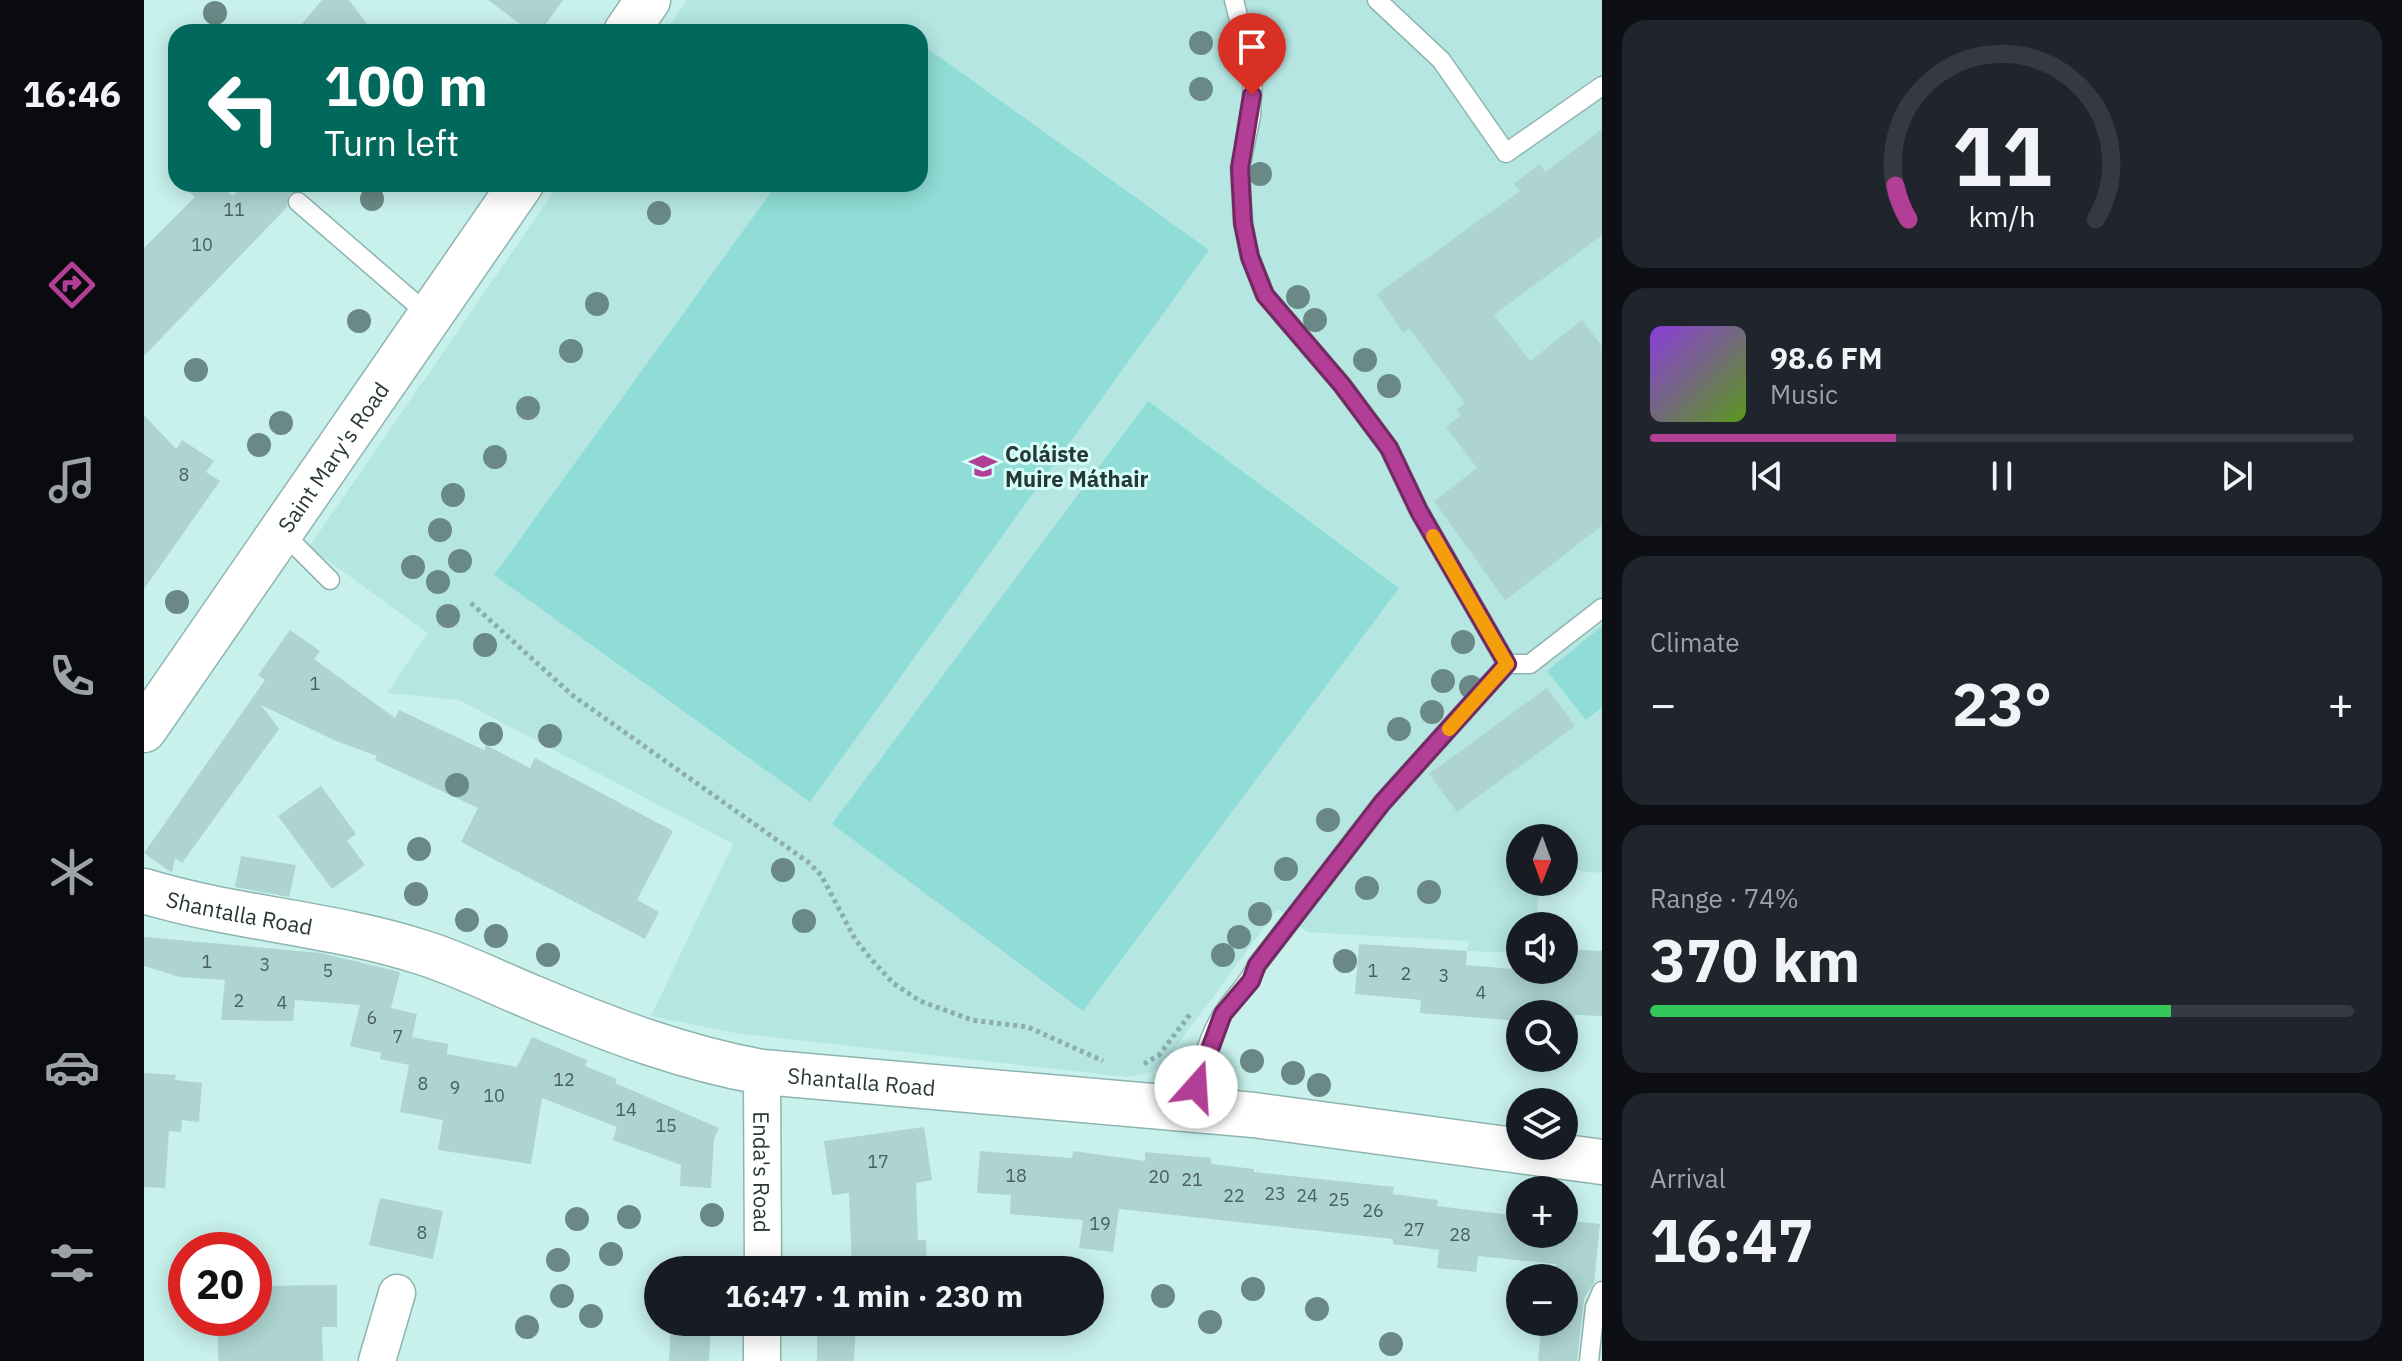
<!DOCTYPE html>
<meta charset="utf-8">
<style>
:root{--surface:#171b24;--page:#20242c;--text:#f1f3f6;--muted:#9ea1a6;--line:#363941;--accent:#b23e96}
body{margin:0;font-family:"IBM Plex Sans",sans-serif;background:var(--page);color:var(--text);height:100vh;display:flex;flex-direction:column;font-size:30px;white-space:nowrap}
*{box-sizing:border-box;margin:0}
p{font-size:26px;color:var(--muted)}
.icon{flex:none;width:44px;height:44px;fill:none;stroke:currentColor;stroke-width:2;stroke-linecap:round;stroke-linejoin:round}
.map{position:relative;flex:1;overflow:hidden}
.sheet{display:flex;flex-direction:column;gap:20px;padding:20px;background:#0d0f14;width:800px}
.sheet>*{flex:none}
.hud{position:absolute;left:24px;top:24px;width:760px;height:168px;border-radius:24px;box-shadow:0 4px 20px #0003;background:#00695c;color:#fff;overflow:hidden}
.needle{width:52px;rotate:181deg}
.fabs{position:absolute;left:1362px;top:824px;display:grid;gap:16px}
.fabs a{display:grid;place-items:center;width:72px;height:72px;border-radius:50%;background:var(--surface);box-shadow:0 4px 20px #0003;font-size:40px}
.speed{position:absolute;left:24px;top:1232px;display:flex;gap:16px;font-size:40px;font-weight:700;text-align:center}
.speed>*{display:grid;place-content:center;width:104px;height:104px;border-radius:50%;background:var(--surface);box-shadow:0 4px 20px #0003;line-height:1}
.speed .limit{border:12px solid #d22;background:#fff;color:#111}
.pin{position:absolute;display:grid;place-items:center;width:68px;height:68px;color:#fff;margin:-82px -34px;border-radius:50% 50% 50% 0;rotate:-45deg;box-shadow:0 0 8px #0007}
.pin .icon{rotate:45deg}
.me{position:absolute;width:88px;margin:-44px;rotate:19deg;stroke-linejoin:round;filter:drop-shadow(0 0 6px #0008)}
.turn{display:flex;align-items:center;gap:28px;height:168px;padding:0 24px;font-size:36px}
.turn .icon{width:104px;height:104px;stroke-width:2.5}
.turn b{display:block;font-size:56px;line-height:68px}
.big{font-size:60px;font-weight:700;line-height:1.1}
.sheet .tile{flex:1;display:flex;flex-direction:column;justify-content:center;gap:12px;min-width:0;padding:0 28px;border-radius:24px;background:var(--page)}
.sheet .dial{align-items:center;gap:0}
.dial svg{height:208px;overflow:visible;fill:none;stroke:var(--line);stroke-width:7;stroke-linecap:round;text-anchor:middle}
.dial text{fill:var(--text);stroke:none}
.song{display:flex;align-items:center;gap:24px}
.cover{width:96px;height:96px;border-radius:12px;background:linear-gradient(135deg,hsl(270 70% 55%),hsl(90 70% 35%))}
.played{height:8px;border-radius:4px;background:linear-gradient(90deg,var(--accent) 35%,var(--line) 35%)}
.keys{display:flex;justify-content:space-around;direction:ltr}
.heat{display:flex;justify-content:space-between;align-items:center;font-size:44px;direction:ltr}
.charge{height:12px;border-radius:6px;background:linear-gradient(90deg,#34c759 74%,var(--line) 0)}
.trip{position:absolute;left:500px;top:1256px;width:460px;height:80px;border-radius:40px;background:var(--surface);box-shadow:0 4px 20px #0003;font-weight:700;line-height:80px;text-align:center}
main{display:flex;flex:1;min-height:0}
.tabs{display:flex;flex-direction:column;width:144px;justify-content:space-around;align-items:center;background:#090b0e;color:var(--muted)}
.tabs .icon{width:56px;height:56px}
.tabs .on{color:var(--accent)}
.tabs b{font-size:36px;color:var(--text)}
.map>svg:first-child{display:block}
</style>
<main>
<nav class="tabs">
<b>16:46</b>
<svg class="icon on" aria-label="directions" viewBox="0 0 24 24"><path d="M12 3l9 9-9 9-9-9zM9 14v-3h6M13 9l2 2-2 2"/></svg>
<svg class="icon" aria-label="music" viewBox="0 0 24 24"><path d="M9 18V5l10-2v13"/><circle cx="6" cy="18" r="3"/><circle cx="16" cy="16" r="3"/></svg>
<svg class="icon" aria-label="phone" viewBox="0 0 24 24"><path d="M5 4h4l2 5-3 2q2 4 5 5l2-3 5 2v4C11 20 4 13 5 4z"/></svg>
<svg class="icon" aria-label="climate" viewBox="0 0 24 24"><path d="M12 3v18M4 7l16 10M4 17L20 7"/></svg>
<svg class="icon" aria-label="car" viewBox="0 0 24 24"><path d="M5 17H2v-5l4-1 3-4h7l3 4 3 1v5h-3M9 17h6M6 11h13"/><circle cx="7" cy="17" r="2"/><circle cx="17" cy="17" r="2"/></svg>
<svg class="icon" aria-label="filters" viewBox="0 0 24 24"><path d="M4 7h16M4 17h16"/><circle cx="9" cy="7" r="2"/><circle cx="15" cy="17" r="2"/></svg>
</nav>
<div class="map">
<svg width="1458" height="1361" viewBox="0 0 1458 1361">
<rect width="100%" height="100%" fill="#c8f1ec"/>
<!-- built -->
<polygon fill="#b5e6e2" points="543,0 1458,0 1458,873 1420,870 1420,838 1376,838 1376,882 1396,882 1392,926 1376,926 1376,953 1323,951 1325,941 1163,932 1134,909 1019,1064 1007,1072 983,1077 591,1033 507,1016 589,844 315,700 243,693 284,633 165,547 415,184 776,184 776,32 521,32"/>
<!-- pitch -->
<g fill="#8fddd6">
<polygon points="776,43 1065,250 666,802 350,575 633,184 776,184"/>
<polygon points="1004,401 1255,588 939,1011 688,824"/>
<polygon points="1458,626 1458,707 1442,720 1403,671"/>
</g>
<!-- building -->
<g fill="#add4d0">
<polygon points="178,0 205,0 229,32 151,32"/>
<polygon points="344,0 419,0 396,32 387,32"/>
<polygon points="1458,129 1458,235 1350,315 1386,361 1438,320 1458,346 1458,526 1361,600 1290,501 1333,468 1302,427 1317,415 1312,410 1321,403 1265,328 1259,333 1233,294 1376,191 1370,184 1396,164 1401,172"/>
<polygon points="37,184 75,184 89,196 101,184 166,184 159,191 146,194 143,207 0,356 0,248 51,197"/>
<polygon points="0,415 32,449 38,440 70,461 62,472 76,481 0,589"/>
<polygon points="146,630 176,651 170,659 251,718 255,710 340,750 342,745 386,768 391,758 529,831 493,900 515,912 501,939 317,842 334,808 231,760 233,756 192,741 117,705 135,729 38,863 31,858 28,873 0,853 121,680 114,675"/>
<polygon points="1403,688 1431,726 1313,812 1285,774"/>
<polygon points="177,786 212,834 203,841 221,865 188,889 134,816"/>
<polygon points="97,856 152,865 145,897 91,887"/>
<polygon points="0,937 177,953 256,972 247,1008 273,1014 268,1037 304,1044 303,1054 373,1067 388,1037 443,1060 441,1066 473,1079 471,1083 575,1128 570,1139 567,1188 536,1186 537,1165 469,1140 473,1127 398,1098 387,1164 294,1150 299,1120 256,1112 265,1065 236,1059 237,1053 206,1046 216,1005 151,1000 149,1021 77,1020 81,980 36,977 0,966"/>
<polygon points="1215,944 1323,951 1322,965 1412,973 1420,970 1420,949 1458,951 1458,1016 1431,1015 1431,1024 1420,1023 1420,1014 1376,1014 1376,1021 1276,1013 1277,1000 1211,994"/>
<polygon points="0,1073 32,1075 31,1080 58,1083 55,1122 38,1120 37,1132 25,1131 21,1188 0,1187"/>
<polygon points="780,1127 788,1180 772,1183 774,1240 782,1240 783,1268 708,1270 705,1193 688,1195 680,1141"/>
<polygon points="836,1151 928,1158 929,1151 1001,1161 1001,1152 1067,1158 1067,1164 1110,1169 1110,1172 1250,1187 1249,1194 1294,1200 1293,1206 1376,1216 1376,1234 1420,1234 1420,1220 1456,1224 1450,1283 1440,1298 1433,1361 1394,1361 1397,1329 1405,1330 1406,1322 1420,1322 1420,1278 1411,1278 1412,1264 1334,1256 1332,1272 1293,1268 1295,1250 1249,1244 1249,1239 975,1209 969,1252 935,1248 939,1220 866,1214 867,1195 833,1193"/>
<polygon points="236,1198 299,1211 289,1259 225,1245"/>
<polygon points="193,1285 193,1327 178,1327 179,1361 74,1361 74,1322 110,1318 110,1286"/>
<polygon points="527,1322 567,1322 565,1361 525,1361"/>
<polygon points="673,1322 712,1322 710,1361 673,1361"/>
</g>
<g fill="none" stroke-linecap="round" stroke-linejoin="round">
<!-- service casing -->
<g stroke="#8eb4b0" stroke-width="21">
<g id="service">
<polyline points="1233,0 1297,60 1362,153 1458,86"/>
<polyline points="154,202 287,317"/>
<polyline points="138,532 186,580"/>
<polyline points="1363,664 1386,664 1458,608"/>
<path d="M1049,1110C1053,1079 1062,1039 1080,1012C1091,995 1105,984 1113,965L1238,803L1363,664L1275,511L1245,448L1198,385L1121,295L1106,257L1099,223L1096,168L1107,116L1109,75L1090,0"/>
<polyline points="1445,1361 1451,1307 1458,1291"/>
</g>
</g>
<!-- minor casing -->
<g stroke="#8eb4b0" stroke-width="39">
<g id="minor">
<path id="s1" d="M618,1072L619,1270"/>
<polyline points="233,1361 253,1293"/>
<polyline points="618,1361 618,1322"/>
</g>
</g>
<!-- tertiary casing -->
<g stroke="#8eb4b0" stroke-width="47">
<g id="tertiary">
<path id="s2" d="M0,891C92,919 188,923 280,953C318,965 355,984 392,999C466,1030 539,1058 618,1072L1110,1115L1458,1162"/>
</g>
</g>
<!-- secondary casing -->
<g stroke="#8eb4b0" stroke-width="47">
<g id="secondary">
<polyline points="482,32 504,0"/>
<path id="s3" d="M0,730L377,184"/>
</g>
</g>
<!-- path -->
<g stroke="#8dadaa" stroke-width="5" stroke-dasharray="4 4" stroke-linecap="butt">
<polyline points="327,603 428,695 664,862 677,875 711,939 727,959 749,983 776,1001 828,1020 884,1027 959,1061"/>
<polyline points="1000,1064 1015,1055 1047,1013"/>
</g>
<!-- service -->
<use href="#service" stroke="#fff" stroke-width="18"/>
<!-- minor -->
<use href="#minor" stroke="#fff" stroke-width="36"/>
<!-- tertiary -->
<use href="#tertiary" stroke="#fff" stroke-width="44"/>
<!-- secondary -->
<use href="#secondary" stroke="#fff" stroke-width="44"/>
</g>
<!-- trees -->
<g fill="#6a8986">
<circle cx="71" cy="13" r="12"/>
<circle cx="1057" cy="43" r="12"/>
<circle cx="1124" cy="45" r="12"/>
<circle cx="1057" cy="89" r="12"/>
<circle cx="1116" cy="174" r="12"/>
<circle cx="228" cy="199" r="12"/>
<circle cx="515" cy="213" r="12"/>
<circle cx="1154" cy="297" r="12"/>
<circle cx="453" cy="304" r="12"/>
<circle cx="1171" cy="320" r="12"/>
<circle cx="215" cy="321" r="12"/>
<circle cx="427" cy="351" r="12"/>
<circle cx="1221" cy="360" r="12"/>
<circle cx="52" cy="370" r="12"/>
<circle cx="1245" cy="386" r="12"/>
<circle cx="384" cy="408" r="12"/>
<circle cx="137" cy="423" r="12"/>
<circle cx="115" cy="445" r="12"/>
<circle cx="351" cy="457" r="12"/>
<circle cx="309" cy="495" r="12"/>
<circle cx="296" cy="530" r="12"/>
<circle cx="316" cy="561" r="12"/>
<circle cx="269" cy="567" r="12"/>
<circle cx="294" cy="582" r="12"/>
<circle cx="33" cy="602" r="12"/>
<circle cx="304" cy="616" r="12"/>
<circle cx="1319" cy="642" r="12"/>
<circle cx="341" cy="645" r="12"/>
<circle cx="1299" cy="681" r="12"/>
<circle cx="1327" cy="687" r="12"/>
<circle cx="1288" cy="712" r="12"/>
<circle cx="1255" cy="729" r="12"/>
<circle cx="347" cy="734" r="12"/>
<circle cx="406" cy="736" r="12"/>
<circle cx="313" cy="785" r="12"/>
<circle cx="1184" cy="820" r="12"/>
<circle cx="275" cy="849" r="12"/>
<circle cx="1142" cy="869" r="12"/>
<circle cx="639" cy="870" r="12"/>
<circle cx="1223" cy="888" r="12"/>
<circle cx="1285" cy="892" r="12"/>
<circle cx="272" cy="894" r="12"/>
<circle cx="1116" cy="914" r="12"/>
<circle cx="323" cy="920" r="12"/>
<circle cx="660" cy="921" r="12"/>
<circle cx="352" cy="936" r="12"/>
<circle cx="1095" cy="937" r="12"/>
<circle cx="404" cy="955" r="12"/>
<circle cx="1079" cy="955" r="12"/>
<circle cx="1201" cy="961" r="12"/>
<circle cx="1108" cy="1061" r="12"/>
<circle cx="1149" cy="1073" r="12"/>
<circle cx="1175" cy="1085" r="12"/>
<circle cx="568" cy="1215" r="12"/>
<circle cx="485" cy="1217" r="12"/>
<circle cx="433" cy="1219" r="12"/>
<circle cx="467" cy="1254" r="12"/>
<circle cx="414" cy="1260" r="12"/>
<circle cx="1109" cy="1289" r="12"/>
<circle cx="418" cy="1296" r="12"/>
<circle cx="1019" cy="1296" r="12"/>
<circle cx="1173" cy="1309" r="12"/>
<circle cx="447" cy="1316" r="12"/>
<circle cx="1066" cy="1322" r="12"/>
<circle cx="383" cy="1327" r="12"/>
<circle cx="1247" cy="1344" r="12"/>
</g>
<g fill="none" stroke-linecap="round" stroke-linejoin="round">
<!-- route casing -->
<g stroke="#742862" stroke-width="20">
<polyline id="route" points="1052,1087 1079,1014 1107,981 1113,965 1238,803 1363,664 1275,511 1245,448 1198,385 1121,295 1106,257 1099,223 1096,168 1108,95"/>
</g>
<!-- route -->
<use href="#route" stroke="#b23e96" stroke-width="14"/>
<!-- slow -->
<polyline stroke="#f59e0b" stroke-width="14" points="1289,536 1363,664 1305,729"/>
</g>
<!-- icons -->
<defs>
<g id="school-bare" transform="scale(2.16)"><path d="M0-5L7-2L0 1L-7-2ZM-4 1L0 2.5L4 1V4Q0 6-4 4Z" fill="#b23e96" stroke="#d6fefa" stroke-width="2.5" paint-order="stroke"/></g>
</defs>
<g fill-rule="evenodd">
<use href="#school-bare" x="839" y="466"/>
</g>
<g text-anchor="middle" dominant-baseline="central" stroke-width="6" stroke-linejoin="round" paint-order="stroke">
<!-- number labels -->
<g font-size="18" fill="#495f5d">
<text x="90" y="209">11</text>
<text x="58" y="244">10</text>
<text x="40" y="474">8</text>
<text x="171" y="683">1</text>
<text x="63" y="961">1</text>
<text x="121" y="964">3</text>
<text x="184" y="970">5</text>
<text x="1229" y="970">1</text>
<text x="1262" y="973">2</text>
<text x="1300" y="975">3</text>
<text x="1337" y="992">4</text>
<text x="95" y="1000">2</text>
<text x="138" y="1002">4</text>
<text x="228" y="1017">6</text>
<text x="254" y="1036">7</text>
<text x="420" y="1079">12</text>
<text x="279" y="1083">8</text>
<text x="311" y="1087">9</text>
<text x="350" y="1095">10</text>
<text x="482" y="1109">14</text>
<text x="522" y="1125">15</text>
<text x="734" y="1161">17</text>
<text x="872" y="1175">18</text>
<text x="1015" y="1176">20</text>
<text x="1048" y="1179">21</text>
<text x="1131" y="1193">23</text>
<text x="1090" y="1195">22</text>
<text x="1163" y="1195">24</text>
<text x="1195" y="1199">25</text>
<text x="1229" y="1210">26</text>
<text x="956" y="1223">19</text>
<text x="1270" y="1229">27</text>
<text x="278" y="1232">8</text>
<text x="1316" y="1234">28</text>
</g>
<!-- poi labels -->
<g font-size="22" font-weight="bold" fill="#283837" stroke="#d6fefa" text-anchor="start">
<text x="861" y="453">Coláiste<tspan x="861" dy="25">Muire Máthair</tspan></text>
</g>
<!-- street labels -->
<g font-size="22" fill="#283837" stroke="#d6fefa">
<text stroke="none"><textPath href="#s3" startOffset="332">Saint Mary's Road</textPath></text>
<text stroke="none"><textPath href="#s2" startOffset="98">Shantalla Road</textPath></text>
<text stroke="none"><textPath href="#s2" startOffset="746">Shantalla Road</textPath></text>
<text stroke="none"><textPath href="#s1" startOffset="100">Enda's Road</textPath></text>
</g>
</g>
</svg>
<div class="fabs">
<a><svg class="needle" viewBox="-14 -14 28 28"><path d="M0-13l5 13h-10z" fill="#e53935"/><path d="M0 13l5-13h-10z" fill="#9ea1a6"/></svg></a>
<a><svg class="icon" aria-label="sound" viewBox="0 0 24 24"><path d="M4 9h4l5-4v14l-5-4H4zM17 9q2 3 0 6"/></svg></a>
<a><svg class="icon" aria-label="search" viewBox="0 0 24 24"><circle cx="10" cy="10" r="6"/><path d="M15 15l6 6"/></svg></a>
<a><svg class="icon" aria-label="layers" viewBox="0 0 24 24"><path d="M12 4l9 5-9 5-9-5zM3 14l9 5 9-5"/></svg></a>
<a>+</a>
<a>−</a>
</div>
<div class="speed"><div class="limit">20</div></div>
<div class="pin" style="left:1108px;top:95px;background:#d93025"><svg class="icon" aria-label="arrive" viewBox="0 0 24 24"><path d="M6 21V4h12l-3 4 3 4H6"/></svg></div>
<svg class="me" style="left:1052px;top:1087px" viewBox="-20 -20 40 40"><circle r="19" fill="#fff"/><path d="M0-13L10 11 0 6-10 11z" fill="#b23e96"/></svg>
<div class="trip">16:47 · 1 min · 230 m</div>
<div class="hud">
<div class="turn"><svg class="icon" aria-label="left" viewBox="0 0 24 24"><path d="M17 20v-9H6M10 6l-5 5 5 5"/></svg><div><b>100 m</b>Turn left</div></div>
</div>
</div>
<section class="sheet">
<div class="tile dial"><svg viewBox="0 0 100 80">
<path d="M14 69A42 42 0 1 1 86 69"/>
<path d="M14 69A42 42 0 0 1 9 56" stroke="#b23e96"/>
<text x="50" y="56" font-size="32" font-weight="700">11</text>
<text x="50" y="72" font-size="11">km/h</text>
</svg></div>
<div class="tile">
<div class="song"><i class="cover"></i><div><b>98.6 FM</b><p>Music</p></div></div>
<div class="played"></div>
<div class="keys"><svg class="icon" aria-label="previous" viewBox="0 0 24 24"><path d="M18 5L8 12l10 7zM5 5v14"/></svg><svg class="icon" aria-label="pause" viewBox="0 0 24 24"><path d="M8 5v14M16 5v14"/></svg><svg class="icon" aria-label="next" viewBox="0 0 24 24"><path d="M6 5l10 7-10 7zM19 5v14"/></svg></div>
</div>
<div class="tile"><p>Climate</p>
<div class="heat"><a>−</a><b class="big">23°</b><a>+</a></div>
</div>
<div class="tile"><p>Range · 74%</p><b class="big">370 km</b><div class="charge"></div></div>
<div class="tile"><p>Arrival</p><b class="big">16:47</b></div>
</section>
</main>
